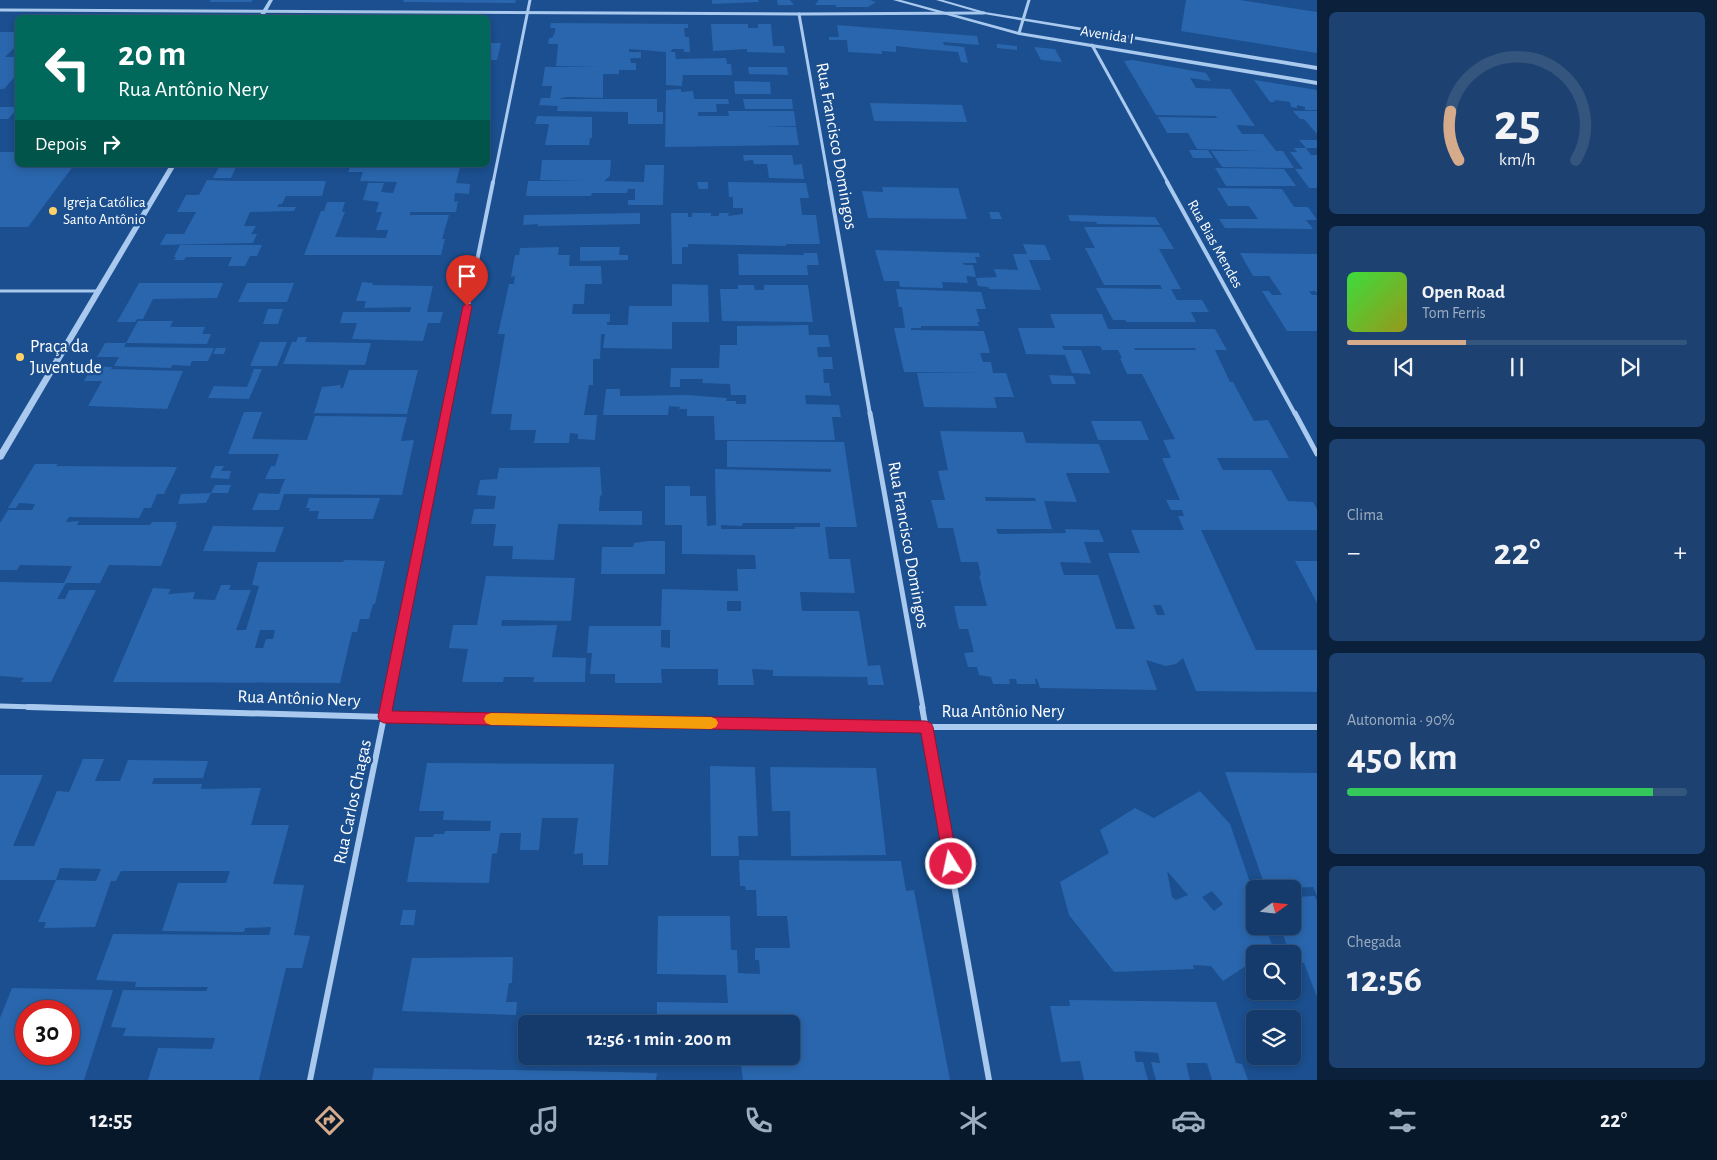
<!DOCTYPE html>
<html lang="pt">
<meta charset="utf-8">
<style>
:root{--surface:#143b6b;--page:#1d4271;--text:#f1f3f6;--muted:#9dadc1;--line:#33557e;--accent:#d6ab8b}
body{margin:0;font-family:"Alegreya Sans",sans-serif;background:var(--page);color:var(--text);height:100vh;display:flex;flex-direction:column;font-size:19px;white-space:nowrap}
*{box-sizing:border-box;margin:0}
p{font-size:16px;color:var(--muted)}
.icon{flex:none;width:28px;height:28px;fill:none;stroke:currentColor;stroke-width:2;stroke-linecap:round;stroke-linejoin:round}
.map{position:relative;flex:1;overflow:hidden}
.details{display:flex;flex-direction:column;gap:12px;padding:12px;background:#0b203b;width:400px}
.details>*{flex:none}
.top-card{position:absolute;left:15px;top:15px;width:475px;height:152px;border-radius:8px;box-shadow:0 2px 8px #0003,0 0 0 1px var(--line);background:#00695c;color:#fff;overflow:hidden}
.needle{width:32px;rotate:75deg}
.controls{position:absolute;left:1246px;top:880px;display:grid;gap:10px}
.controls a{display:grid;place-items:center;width:55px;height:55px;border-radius:8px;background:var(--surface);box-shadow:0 2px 8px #0003,0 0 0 1px var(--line);font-size:25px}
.speed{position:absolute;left:15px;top:1000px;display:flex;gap:10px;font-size:25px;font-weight:700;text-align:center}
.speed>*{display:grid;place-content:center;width:65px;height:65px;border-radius:50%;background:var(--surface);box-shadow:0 2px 8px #0003,0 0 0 1px var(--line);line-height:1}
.speed .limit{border:8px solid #d22;background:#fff;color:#111}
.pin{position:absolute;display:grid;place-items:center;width:42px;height:42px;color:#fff;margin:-51px -21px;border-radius:50% 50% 50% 0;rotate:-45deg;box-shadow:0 0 5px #0007}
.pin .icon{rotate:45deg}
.me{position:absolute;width:55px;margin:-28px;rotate:350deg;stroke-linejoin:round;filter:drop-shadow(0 0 4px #0008)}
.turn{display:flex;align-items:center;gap:18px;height:105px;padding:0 20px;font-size:22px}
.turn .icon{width:65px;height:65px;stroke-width:2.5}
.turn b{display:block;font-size:35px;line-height:42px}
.then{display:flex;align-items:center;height:48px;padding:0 20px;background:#0003;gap:10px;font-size:19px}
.big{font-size:38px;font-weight:700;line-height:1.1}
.details .widget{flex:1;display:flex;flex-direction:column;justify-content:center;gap:8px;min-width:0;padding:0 18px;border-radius:8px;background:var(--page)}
.details .dial{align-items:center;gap:0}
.dial svg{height:130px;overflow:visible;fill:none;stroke:var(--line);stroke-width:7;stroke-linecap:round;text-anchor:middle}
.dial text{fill:var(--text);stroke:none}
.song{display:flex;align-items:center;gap:15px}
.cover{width:60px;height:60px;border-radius:8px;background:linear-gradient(135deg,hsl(120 70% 55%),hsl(60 70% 35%))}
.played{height:5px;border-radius:2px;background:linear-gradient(90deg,var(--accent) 35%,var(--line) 35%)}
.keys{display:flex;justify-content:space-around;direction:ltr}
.heat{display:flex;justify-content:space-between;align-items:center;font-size:28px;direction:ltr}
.charge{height:8px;border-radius:4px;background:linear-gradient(90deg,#34c759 90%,var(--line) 0)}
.trip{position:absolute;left:518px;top:1015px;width:282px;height:50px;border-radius:8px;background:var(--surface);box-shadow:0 2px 8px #0003,0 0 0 1px var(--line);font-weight:700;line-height:50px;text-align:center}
.tab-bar{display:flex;height:80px;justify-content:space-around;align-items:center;background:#08182b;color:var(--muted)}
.tab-bar .icon{width:35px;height:35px}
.tab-bar .current{color:var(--accent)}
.tab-bar b{font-size:22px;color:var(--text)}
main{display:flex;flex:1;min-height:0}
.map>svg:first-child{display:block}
</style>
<main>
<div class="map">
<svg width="1317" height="1080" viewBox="0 0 1317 1080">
<rect width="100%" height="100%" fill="#1b4f8f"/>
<!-- building -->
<g fill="#2a66ad" fill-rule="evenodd">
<polygon points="211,0 253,0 251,2 209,2"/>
<polygon points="404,0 516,0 515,3 403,2"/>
<polygon points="712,0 758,0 759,2 712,4"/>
<polygon points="777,0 790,0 794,5 778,5"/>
<polygon points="819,0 870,0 876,2 868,7 835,7 837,5 815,5"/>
<polygon points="1186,0 1240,0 1317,12 1317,53 1181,31"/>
<polygon points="551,23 688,24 688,28 684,28 685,37 689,37 690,52 684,52 684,49 672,49 671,52 675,52 676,59 726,58 727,64 731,64 732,75 683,75 682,86 666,85 666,52 629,49 629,52 641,52 641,58 630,58 631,63 636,63 636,70 619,70 619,74 603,74 603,98 566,97 559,99 657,99 657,112 663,112 663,124 628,124 628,112 557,111 558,106 539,105 541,98 550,98 552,86 542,86 545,67 599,67 556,66 558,44 548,44 549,38 552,38 555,32 555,28 550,28"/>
<polygon points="711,24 748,24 748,28 758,28 758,24 771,24 773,46 784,46 785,53 747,52 747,49 713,51"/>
<polygon points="837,25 977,36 979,45 943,42 944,45 964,47 968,63 961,62 958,52 923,49 896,46 896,52 882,51 882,54 848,52 847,40 829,40 829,37 839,37"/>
<polygon points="0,32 18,32 18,44 5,57 18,57 18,73 4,89 0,89"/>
<polygon points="488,43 501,43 497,60 488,60"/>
<polygon points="997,44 1017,46 1017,50 997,48"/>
<polygon points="1034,47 1055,49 1062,62 1041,60"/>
<polygon points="1133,60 1206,73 1211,81 1190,78 1196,88 1230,89 1255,126 1236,125 1242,134 1263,134 1276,151 1283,151 1294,168 1222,167 1211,151 1263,151 1197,149 1188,133 1167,133 1158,117 1217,118 1216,116 1156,115 1124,61"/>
<polygon points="748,67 787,67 788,75 749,74"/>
<polygon points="1254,80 1317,90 1317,110 1305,110 1305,107 1297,105 1297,108 1291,107 1290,102 1274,100 1275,102 1270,102"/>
<polygon points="734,81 770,82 771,94 735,94"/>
<polygon points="681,89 681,92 693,91 694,99 728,99 729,104 716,104 717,112 698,112 698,116 729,116 728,111 794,111 796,126 761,126 796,127 799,145 665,147 666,90"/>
<polygon points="743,99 792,99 793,109 745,109"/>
<polygon points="870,103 962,105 967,122 874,121"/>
<polygon points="0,107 18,107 18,108 8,119 0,119"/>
<polygon points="1293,111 1317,111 1317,134 1304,119 1300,119"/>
<polygon points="537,116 592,117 592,138 590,138 589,145 545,145 549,124 535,124"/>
<polygon points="1299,140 1317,140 1317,148 1306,148 1311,155 1317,155 1317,188 1309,188 1295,169 1303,169 1290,152 1297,152 1294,148 1306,148"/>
<polygon points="1189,150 1208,150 1213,158 1193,158"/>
<polygon points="0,152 18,152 18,165 74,165 28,227 0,227"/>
<polygon points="743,155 792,155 794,165 802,164 804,179 769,178 767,164 754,164 753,160 744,161"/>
<polygon points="542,160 611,160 610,176 604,181 644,182 645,165 664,165 663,205 628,205 628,200 635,200 635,189 628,189 627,193 592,193 591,196 526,196 528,181 586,181 540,180"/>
<polygon points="220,165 237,165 231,178 213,178"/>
<polygon points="351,165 460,167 456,183 470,184 469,194 455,193 454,202 458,201 456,212 410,212 410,215 449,215 442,239 445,239 441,255 304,255 321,211 324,211 327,202 345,202 342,212 345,212 335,237 386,238 388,230 376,230 382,212 376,212 379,202 363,200 368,183 384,183 381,192 393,193 397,182 360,181 363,172 348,172"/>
<polygon points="1215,168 1284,169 1296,186 1226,186"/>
<polygon points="207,180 233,181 326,181 322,196 286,196 282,204 279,204 277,207 296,207 294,211 250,212 244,226 256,226 251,234 257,234 253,243 160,245 166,234 184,234 196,212 177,212 186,195 199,195"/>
<polygon points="697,182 708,182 708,189 699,189"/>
<polygon points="728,182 806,183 809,198 800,198 802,215 816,215 820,244 786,244 786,246 688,244 688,247 682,247 682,264 672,264 671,213 688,213 688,217 692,217 692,213 711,213 711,216 719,216 719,213 729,213 728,216 743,214 743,208 733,208 733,197 729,197"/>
<polygon points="882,187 958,188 967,219 868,218 862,191 883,192"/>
<polygon points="1217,188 1282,189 1294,207 1308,207 1317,220 1306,220 1313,229 1225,228 1219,219 1258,219 1249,206 1228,206"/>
<polygon points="989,212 999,212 1002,219 991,219"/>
<polygon points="640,213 640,224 538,226 538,224 523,225 524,215"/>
<polygon points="1068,215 1155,217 1160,225 1097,224 1096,222 1070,221"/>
<polygon points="1084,227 1161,227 1174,249 1159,249 1181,289 1171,289 1177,300 1202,300 1209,312 1191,312 1196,322 1127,322 1125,320 1113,320 1096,288 1162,289 1160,285 1104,285 1085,248 1095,248"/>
<polygon points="1023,244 1045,245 1051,260 1029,260 1041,290 989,289 988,287 978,286 976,278 997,277 994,269 1018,270 1013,254 1027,254"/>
<polygon points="180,245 262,245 257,256 250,256 245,266 228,266 232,257 186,257 184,260 174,260 176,257 174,257"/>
<polygon points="559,247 558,255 570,255 569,266 601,266 602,284 585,284 584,304 573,304 572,314 610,314 610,322 607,322 607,325 628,325 629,306 672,306 672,284 708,285 709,322 672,322 672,349 603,348 605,334 601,334 600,359 593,359 593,385 589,385 584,415 597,415 595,440 578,439 578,434 570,433 569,443 534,443 536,430 510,430 512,414 491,414 505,334 498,334 509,284 514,284 515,276 511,277 515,255 519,255 520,248"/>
<polygon points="580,247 620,247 619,255 628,255 628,260 580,261"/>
<polygon points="875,250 979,253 980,257 975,257 977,263 963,263 964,265 973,265 976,277 966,276 968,283 942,282 943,288 900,287 899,281 884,281"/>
<polygon points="803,253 817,253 819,265 807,265 808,275 739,275 738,254 804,255"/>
<polygon points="1240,253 1317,254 1317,293 1315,291 1309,291 1312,295 1317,295 1317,331 1287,331 1262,291 1269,291 1272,295 1282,295 1269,276 1253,276"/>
<polygon points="362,282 373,283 372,285 433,286 427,312 443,312 440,323 428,323 423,341 352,339 357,323 340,323 343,312 410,312 411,307 364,308 366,301 356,301"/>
<polygon points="139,283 223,283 217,298 153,299 143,319 137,319 135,322 117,322"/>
<polygon points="247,283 294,283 287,302 238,302"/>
<polygon points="738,285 754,285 755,290 764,290 764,285 808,285 813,322 722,321 720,289 738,289"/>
<polygon points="896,289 981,292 986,309 976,309 980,322 977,322 979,326 921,326 921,328 911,328 911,330 984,331 990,353 980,353 983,362 991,362 993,373 1006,373 1014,397 994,397 997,408 924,407 917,373 985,373 904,372 894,328 905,328 902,307 899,307"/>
<polygon points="268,309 283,309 278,324 263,324"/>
<path d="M1050,314H1102L1108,329H1215L1227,350H1215L1230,382H1233L1254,421L1268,420L1289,458H1217L1223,470H1271L1288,501L1313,502L1317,509V530H1201L1256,650H1317V692L1196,691L1183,658L1176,664L1166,666L1146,660L1157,690L1040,688L1037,679H1035L1036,684H1017L1016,679H1009L1010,684H993L991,677L979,675L977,667H968L964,653L974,652L968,629H959L954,606H987L979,575L981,576L978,562H961L953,528H938L931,500H945L938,471L948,470L940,431L1023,432L1026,443L1099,444L1110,473H1066L1077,502L1044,501L1052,529H996L998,534L1066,533L1065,529L1099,530L1104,542H1084L1091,563L1060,562L1064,575H1098L1116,629H1135L1108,553H1140L1131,530H1184L1178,516H1184L1182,510H1171L1166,500H1180L1162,458H1171L1163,440L1175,439L1142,374H1127L1120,358H1122L1118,350H1102L1100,346H1062L1064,350H1081L1091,374L1072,373L1065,355L1026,354L1018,328H1055ZM1134,348H1195L1196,350H1135ZM985,497L1035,498L1036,501H986ZM1153,605H1161L1165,615H1157Z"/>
<polygon points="138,321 173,321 170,327 205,327 202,334 211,334 207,344 126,343 124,347 214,348 208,361 192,361 190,366 172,365 171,368 114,366 119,357 97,357 105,343 126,343"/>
<polygon points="808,325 809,335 828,335 830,347 817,347 818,357 832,357 833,369 823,369 824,383 829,383 831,396 805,395 806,404 839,405 841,417 832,417 835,440 715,440 714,416 687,416 687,409 679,409 680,407 669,406 668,415 603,415 606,389 620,389 620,396 688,395 727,398 726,401 736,401 736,404 746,404 746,395 731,395 730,384 702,383 703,379 680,379 680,387 670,387 671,368 719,368 720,345 737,345 737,326"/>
<polygon points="298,337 307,337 305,342 371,343 365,365 283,364 292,342 296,342"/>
<polygon points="260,342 287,342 277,366 250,366"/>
<polygon points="216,348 226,348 224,354 213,354"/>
<polygon points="92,366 112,367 111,369 183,371 167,409 88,406 102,381 84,381"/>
<polygon points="254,369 262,369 249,399 208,398 214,386 247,387"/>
<polygon points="349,370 418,370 407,414 314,413 322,387 341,385 340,388 343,388"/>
<polygon points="1049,375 1073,376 1076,384 1052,384"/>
<polygon points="244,412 262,412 252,439 307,440 315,416 407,417 401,441 414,440 402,495 284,494 279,510 252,510 259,493 279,494 285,479 265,479 271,466 275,466 279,454 228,454"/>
<polygon points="1091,421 1141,421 1149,440 1098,440"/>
<path d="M727,441L844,442L857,527H825L829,559H850L855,593L800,592L802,611H859L868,666L880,665L884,685H868L867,677L773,676V670L752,669L754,685H718V669H661L662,683H615V674H590L592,653H587L589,626H661L662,589L738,591L737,569H756L755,555L682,554V525H665V486H690V496H706L707,526L716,525L715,469L831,472V469L727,467ZM743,523H820V527H795V529H721V525L742,526ZM727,601H741V611H727ZM661,630H670V648L661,647Z"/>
<polygon points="35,464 58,464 56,466 177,467 164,494 157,494 151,508 144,508 139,518 69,517 66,522 79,521 77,525 150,525 152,522 177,522 175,525 177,525 161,566 109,565 100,583 66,583 57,599 65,599 69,590 96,590 51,682 21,682 24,678 0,676 0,582 64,583 72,566 20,565 17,570 0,570 0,523 8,510 32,510 35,504 19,503 16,508 8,508"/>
<polygon points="215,466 224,466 221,471 231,471 229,479 210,478"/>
<polygon points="600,467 602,496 600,495 599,511 642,511 642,525 558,524 554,560 512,559 513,546 493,546 496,524 471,524 474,509 494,509 496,496 477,495 480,480 497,479 499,468"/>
<polygon points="215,485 231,485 228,493 211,493"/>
<polygon points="211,493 206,503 178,504 181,494"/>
<polygon points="309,498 380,498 373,519 317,519 319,511 309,511 310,508 306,508"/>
<polygon points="213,526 284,527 275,552 203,551"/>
<polygon points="648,541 665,541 665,574 601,574 602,547 633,547 634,543"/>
<path d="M344,560L385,561L375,604H373L369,619H360L357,632H352L340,683L113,682L153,588L171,589L168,594L195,592L193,599L215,600L221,585H231L229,590H251L236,630H246L259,586L252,585L258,562H343ZM260,630H275L273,639H266L263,648H255Z"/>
<polygon points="1295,561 1317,561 1317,603"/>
<polygon points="486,576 575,578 571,621 502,620 501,626 557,625 552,657 586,658 585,682 533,682 534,677 504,677 503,682 462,682 468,649 449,648 453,625 477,625"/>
<polygon points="83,759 104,759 95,781 120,781 128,760 208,761 203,778 154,778 152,784 202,784 201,789 261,788 251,825 289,825 273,884 304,885 294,935 310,936 302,968 286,968 259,1080 148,1080 158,1048 212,1049 215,1038 123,1036 126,1028 111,1027 123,990 206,991 208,987 135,987 136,982 96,980 113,934 269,935 271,927 245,928 244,932 162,931 178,883 226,883 230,871 121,871 116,881 111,881 95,927 44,928 46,922 38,922 56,880 96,881 101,869 60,868 56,880 0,880 0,775 43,775 13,846 34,846 57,791 69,792"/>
<polygon points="427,763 614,764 608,865 583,865 583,853 574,854 578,818 542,818 539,850 520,850 521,833 500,833 497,853 492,854 489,883 407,882 415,837 433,837 434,834 444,834 445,831 490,831 491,821 443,820 444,811 419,811"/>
<polygon points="710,766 755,767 758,836 738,836 739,856 711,856"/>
<polygon points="770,767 876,768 886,855 791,856 790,811 772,811"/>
<polygon points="1225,772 1317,773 1317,896 1313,887 1266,889"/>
<path d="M1200,791L1230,824L1255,897V926H1265L1273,948L1264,954H1255V960L1223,981L1211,966L1193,965L1194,969L1114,972L1069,915L1060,882L1109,853L1100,830L1135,808L1154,818ZM1167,871L1188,895L1176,900L1172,897ZM1212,891L1223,904L1214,911L1202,897Z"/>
<polygon points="739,860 901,861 906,891 914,890 950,1080 743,1080 741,1065 743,1065 743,1057 791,1056 791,1024 657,1024 657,1002 728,1003 726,975 657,974 658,916 730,916 731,950 737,950 738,973 760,974 759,960 755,960 755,948 790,948 787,916 757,916 756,890 746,890 745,886 740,886"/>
<polygon points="1315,896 1317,901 1317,997 1304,963 1293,963 1292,954 1290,954 1280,926 1292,926 1292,897"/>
<polygon points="403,910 416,910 414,925 400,925"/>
<polygon points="513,957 512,983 509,983 506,1002 517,1002 516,1015 402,1011 412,958"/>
<path d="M12,988L113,990L84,1080H0V1018ZM26,1011H69V1054H26Z"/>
<polygon points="1069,1000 1216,1002 1236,1063 1242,1064 1248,1080 1212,1080 1207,1063 1186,1063 1190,1080 1156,1080 1151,1062 1160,1063 1158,1053 1134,1051 1136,1062 1143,1062 1148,1080 1084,1080 1080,1061 1061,1062 1050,1006 1070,1006"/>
<polygon points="374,1068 570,1071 657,1073 656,1080 372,1080"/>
</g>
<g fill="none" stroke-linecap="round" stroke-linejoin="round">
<!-- service -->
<polyline stroke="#a9c9ee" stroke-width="3" points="0,291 98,291"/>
<!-- minor-far3 -->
<g stroke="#a9c9ee" stroke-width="3">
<polyline points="0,10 799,14 984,13"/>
<polyline points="799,14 829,183"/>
<polyline points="1019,33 1029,0"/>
<polyline points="1092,45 1168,183"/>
<polyline points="493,183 530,0"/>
</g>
<!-- minor-far2 -->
<g stroke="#a9c9ee" stroke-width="4">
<polyline points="829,182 870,414"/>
<polyline points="1167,182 1295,414"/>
<polyline points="446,414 493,182"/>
</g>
<!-- minor-far1 -->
<g stroke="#a9c9ee" stroke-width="5">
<polyline points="870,413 923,708"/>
<polyline points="1295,413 1317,454"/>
<polyline points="0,706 71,708"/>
<polyline points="386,708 446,413"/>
</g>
<!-- minor -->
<g stroke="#a9c9ee" stroke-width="6">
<polyline points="28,707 385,717 926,727 1317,727"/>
<polyline points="922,707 989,1080"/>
<polyline points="310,1080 386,707"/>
</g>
<!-- tertiary -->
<g fill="#a9c9ee" fill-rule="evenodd">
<polygon points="269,0 273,0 263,18 258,18"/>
<polygon points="893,0 901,0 1019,32 1317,81 1317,85 1019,35"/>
<polygon points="936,0 943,0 985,12 1317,66 1317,70 984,14"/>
<polygon points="170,165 176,165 3,459 0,460 0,450"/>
</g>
</g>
<!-- route -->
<polygon fill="#e11d48" stroke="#92132f" points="467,303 472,306 392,711 926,721 931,723 933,727 958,864 956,869 951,871 946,869 944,864 921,733 384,723 380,721 378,717 463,306"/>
<!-- slow -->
<polygon fill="#f59e0b" points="491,713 711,717 716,719 718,723 716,727 711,729 491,725 486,723 484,719 486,715"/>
<!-- markers -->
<g fill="#ffd166" stroke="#1b4f8f" stroke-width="2">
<circle cx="53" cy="211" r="5"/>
<circle cx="20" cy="357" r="5"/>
</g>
<g text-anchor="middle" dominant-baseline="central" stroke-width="5" stroke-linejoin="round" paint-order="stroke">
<!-- far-street labels -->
<g font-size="15" fill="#fff" stroke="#1b4f8f">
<text transform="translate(1107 35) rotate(9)">Avenida I</text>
<text transform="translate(1215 244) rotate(61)">Rua Bias Mendes</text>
</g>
<!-- far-poi labels -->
<g font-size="15" fill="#fff" stroke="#1b4f8f" text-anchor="start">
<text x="63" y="202">Igreja Católica<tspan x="63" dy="17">Santo Antônio</tspan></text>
</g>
<!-- street labels -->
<g font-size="18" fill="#fff" stroke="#1b4f8f">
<text transform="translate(836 146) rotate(80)">Rua Francisco Domingos</text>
<text transform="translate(908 545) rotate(80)">Rua Francisco Domingos</text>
<text transform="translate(299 699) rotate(2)">Rua Antônio Nery</text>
<text x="1003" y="712">Rua Antônio Nery</text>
<text transform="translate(353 802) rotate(-78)">Rua Carlos Chagas</text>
</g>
<!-- poi labels -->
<g font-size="18" fill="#fff" stroke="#1b4f8f" text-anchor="start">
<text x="30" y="347">Praça da<tspan x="30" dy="21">Juventude</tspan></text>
</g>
</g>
</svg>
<div class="controls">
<a><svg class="needle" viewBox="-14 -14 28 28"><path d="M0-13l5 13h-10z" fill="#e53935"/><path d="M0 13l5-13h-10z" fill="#9dadc1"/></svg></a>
<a><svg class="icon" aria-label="search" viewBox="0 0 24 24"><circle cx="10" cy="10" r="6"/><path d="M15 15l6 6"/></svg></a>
<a><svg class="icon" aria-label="layers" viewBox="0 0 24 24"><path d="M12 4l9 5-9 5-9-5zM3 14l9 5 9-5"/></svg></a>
</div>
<div class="speed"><div class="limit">30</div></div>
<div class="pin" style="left:467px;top:306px;background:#d93025"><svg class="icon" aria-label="arrive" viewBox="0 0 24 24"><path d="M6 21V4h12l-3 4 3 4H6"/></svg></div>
<svg class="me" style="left:951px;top:864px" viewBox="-20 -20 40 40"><circle r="17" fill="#e11d48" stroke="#fff" stroke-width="3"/><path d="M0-11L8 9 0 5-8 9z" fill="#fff"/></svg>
<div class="trip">12:56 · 1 min · 200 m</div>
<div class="top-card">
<div class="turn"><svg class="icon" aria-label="left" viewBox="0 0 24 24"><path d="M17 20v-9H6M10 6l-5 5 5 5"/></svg><div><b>20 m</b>Rua Antônio Nery</div></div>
<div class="then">Depois<svg class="icon" aria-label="right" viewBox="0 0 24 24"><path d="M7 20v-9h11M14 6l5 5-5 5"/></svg></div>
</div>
</div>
<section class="details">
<div class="widget dial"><svg viewBox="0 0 100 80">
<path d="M14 69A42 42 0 1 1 86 69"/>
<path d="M14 69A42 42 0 0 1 9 39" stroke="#d6ab8b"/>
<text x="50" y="56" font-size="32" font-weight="700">25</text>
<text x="50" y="72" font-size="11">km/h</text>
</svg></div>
<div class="widget">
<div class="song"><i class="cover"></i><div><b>Open Road</b><p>Tom Ferris</p></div></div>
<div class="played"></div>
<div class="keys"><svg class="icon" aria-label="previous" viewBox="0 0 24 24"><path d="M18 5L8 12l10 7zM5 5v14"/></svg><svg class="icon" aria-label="pause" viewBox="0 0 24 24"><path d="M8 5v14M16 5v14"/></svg><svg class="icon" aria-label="next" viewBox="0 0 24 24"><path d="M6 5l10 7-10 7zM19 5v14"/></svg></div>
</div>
<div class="widget"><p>Clima</p>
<div class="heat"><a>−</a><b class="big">22°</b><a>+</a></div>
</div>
<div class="widget"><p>Autonomia · 90%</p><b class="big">450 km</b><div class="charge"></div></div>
<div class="widget"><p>Chegada</p><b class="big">12:56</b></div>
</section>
</main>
<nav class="tab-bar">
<b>12:55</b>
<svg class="icon current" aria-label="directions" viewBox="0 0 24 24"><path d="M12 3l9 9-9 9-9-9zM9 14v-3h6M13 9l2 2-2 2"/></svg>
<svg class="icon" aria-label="music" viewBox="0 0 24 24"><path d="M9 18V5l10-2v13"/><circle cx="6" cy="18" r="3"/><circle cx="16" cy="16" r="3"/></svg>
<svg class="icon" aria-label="phone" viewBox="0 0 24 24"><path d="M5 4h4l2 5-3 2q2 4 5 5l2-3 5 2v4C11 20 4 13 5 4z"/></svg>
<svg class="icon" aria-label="climate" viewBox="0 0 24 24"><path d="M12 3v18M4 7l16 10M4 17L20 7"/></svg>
<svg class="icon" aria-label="car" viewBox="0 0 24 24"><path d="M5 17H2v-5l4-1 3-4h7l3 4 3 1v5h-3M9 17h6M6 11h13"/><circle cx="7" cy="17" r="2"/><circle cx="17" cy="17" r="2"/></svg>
<svg class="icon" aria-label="filters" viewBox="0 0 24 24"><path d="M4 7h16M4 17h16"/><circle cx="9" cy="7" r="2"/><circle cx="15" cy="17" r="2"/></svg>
<b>22°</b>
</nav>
